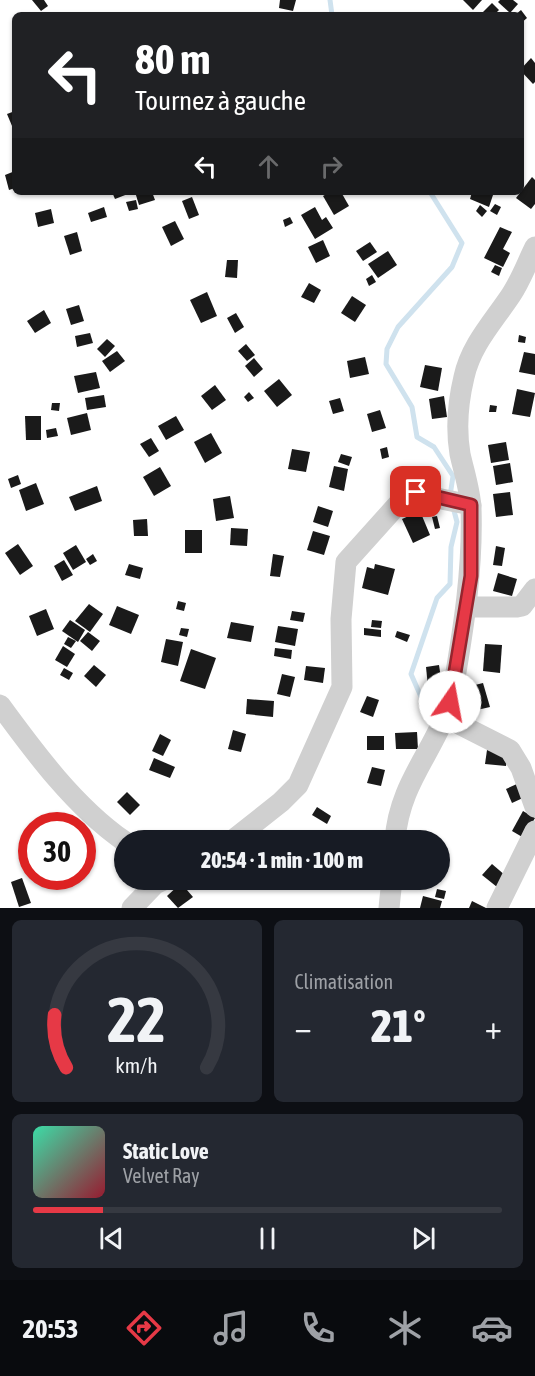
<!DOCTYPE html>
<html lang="fr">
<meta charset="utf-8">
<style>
:root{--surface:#171b24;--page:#242831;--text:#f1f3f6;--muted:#9ea1a6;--line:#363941;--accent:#e63946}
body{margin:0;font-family:"Asap Condensed",sans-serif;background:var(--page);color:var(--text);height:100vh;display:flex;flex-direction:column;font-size:22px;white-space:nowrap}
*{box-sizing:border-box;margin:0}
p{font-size:20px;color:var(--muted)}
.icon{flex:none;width:33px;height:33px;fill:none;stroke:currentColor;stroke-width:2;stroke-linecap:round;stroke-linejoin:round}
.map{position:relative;height:908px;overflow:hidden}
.drawer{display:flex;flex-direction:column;gap:12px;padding:12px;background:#0d0f14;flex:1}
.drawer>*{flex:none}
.top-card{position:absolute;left:12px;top:12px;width:512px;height:183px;border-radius:9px;box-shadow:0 2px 4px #0004;background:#202124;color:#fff;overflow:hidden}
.speed{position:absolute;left:18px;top:812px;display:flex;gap:12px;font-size:30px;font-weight:700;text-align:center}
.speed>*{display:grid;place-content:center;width:78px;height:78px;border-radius:50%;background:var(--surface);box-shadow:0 2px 4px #0004;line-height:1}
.speed .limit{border:9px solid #d22;background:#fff;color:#111}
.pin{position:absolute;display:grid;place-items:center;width:51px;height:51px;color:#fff;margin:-26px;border-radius:12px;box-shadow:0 3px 9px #0006}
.me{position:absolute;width:66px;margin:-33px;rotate:12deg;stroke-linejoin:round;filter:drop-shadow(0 0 4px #0008)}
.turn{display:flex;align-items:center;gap:21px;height:126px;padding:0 24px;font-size:27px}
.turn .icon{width:78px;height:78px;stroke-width:2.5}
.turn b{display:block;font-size:42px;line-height:51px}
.lanes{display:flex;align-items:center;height:57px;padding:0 24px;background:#0003;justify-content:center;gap:30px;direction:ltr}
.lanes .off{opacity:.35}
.big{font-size:45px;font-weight:800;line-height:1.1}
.drawer .widget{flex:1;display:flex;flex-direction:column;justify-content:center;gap:9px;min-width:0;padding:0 21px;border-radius:9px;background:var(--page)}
.drawer .dial{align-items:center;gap:0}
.dial svg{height:156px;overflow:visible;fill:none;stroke:var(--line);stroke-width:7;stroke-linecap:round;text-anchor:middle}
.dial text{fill:var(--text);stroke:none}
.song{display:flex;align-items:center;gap:18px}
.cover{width:72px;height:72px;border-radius:9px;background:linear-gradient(135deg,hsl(160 70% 55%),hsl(350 70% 35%))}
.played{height:6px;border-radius:3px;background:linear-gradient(90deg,var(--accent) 15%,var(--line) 15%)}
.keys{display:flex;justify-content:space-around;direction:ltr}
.heat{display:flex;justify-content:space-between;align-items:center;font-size:33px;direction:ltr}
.drawer .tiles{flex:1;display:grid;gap:12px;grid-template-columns:1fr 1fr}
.widget:last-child{grid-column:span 2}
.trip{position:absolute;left:114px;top:830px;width:336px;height:60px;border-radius:30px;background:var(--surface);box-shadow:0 2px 4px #0004;font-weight:800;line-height:60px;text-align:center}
.tabs{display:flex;height:96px;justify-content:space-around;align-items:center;background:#090b0e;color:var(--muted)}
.tabs .icon{width:42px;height:42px}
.tabs .on{color:var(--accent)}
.tabs b{font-size:27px;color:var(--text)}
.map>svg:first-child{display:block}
</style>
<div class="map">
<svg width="535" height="908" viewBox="0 0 535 908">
<rect width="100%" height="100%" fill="#fff"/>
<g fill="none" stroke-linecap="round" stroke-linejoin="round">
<!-- stream -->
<g stroke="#cfe2ee" stroke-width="5">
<polyline points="330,0 332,15"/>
<polyline points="430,192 462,243 452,267 398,327 387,349 386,364 412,407 417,437 434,447 453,476 450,496"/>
<polyline points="438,720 422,699 411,674 437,598 450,584 451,547 457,522 453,507"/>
</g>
</g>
<!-- building -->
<g fill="#1a1a1a">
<polygon points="32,0 44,0 48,6 41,11"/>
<polygon points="280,0 296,0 293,11 279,8"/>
<polygon points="463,0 482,0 473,10"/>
<polygon points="500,0 513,0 518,4 510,13 498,2"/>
<polygon points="492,3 499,10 494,15 480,15"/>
<polygon points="521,10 527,18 520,24 520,15 515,15"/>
<polygon points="531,58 535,63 535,82 533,84 520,70"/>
<polygon points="15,111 15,133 7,114"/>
<polygon points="15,171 15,188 9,190 5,175"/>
<polygon points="532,177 535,180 535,204 531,209 516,198"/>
<polygon points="112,192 133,192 115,199"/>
<polygon points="135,192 152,192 155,200 139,205"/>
<polygon points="330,192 341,192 349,206 334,215 323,196"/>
<polygon points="472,192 493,195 489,207 470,199"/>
<polygon points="192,197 199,215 189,219 182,201"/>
<polygon points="136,200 138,209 129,211 126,202"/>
<polygon points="495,204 501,207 497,215 490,211"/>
<polygon points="480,205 487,211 482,217 476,211"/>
<polygon points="104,207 107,217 91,222 88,213"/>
<polygon points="315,207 322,220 326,217 333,228 315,239 301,215"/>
<polygon points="51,209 54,223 38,227 35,213"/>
<polygon points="290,217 293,223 285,227 283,220"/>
<polygon points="175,221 184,239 171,246 162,227"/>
<polygon points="500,227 512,232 503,249 510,253 503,267 484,258"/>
<polygon points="77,232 82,251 70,255 64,236"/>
<polygon points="323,240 330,256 316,263 308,247"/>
<polygon points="370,242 377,252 363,261 356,251"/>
<polygon points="388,251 397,265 378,278 368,264"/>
<polygon points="227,260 238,260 237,278 225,277"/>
<polygon points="495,265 502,268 499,276 491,272"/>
<polygon points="372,275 376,282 369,286 366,279"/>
<polygon points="309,283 321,290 314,303 301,297"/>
<polygon points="207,292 217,316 201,323 190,300"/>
<polygon points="352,296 366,305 355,322 341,313"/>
<polygon points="79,305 84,321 71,325 66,309"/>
<polygon points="44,310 51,323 35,333 27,321"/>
<polygon points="236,313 244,327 235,333 227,318"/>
<polygon points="90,333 93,343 77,347 75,336"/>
<polygon points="519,335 526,337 525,343 518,342"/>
<polygon points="107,339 115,346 105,357 97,349"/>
<polygon points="246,344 255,355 247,361 238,351"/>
<polygon points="117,351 125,361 110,372 102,361"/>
<polygon points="524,352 535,354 535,375 519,372"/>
<polygon points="365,357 369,374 350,378 347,361"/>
<polygon points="254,358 263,369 254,377 245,366"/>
<polygon points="425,365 442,368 438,391 420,387"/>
<polygon points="96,372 100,388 78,393 74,376"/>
<polygon points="279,379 292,395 277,407 264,391"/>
<polygon points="215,385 226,400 212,410 201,396"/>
<polygon points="517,389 535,393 530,417 512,414"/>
<polygon points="249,392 254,398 248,402 244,397"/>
<polygon points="104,395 106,407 87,410 85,398"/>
<polygon points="444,396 447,417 432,419 429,399"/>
<polygon points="340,398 344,411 333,414 329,401"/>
<polygon points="52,403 60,403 59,411 51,410"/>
<polygon points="490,405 497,406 496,412 489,412"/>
<polygon points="380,410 386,428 372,432 367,414"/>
<polygon points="87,413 91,430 71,435 67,418"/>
<polygon points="25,416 41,416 41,440 26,440"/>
<polygon points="176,416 184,430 166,440 158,426"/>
<polygon points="56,428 58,436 47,438 46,430"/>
<polygon points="211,433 222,453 205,463 194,442"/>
<polygon points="151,438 159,451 149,457 140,444"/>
<polygon points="506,442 509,460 491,463 488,445"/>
<polygon points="387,447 389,457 382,459 380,449"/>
<polygon points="292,449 310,452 306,472 288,469"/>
<polygon points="341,454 352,457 349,466 338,462"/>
<polygon points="510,463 513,482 496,485 493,466"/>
<polygon points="334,466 348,469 344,491 329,487"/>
<polygon points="160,467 171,486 154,496 143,477"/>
<polygon points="18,475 21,484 11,488 8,479"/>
<polygon points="36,483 44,504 26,511 19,490"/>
<polygon points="97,486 102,501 75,511 69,497"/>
<polygon points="510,492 513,515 496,517 493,494"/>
<polygon points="230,496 234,518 216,521 213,499"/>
<polygon points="318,506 333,511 328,527 313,522"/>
<polygon points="420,511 430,535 413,543 402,519"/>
<polygon points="437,516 440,528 435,529 432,517"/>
<polygon points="147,519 148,536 134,536 133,520"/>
<polygon points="231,528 248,529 247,546 230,545"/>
<rect x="185" y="530" width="17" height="23"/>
<polygon points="313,531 330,536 324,555 307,550"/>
<polygon points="18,544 33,566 20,575 5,553"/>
<polygon points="76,545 86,562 73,570 63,553"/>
<polygon points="496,546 505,548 502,566 493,565"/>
<polygon points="93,554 97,561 90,565 86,559"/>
<polygon points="273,554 284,556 280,577 270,576"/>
<polygon points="64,560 73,575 62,581 54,566"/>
<polygon points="129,564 143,568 140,579 125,575"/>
<polygon points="375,564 395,569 388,595 362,588 367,567 374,569"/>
<polygon points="498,573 517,579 512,596 493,591"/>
<polygon points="178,601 186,603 184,611 176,609"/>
<polygon points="89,604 103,614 90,632 75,621"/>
<polygon points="117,606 139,615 131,634 109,625"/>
<polygon points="46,609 54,629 37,636 29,616"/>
<polygon points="292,611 305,613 303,622 290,620"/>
<polygon points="70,620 85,630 78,642 62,631"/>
<polygon points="372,620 382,621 381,628 371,627"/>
<polygon points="231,622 254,626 251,642 227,638"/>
<polygon points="278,626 298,629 295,646 275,642"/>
<polygon points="181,628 189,629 187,637 179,635"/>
<polygon points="364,628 381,630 381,637 364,635"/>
<polygon points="397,631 410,635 407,642 395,637"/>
<polygon points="88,632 100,641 92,651 80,641"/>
<polygon points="68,637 76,641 71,648 64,644"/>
<polygon points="166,639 183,642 178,666 161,662"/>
<polygon points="485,644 502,645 500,673 483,671"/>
<polygon points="63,646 75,654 67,667 55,660"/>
<polygon points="275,648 292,650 291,659 274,656"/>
<polygon points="191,649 216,658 205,689 180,681"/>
<polygon points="94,665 106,675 96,687 84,676"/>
<polygon points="439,665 442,685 428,687 426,667"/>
<polygon points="306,666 325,668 323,683 304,680"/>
<polygon points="64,668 73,673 69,680 60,675"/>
<polygon points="282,674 295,677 290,697 277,694"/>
<polygon points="483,683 490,707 477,710 471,686"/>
<polygon points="367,696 379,700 373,717 360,712"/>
<polygon points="247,699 274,701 273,717 246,714"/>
<polygon points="233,730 246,734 241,752 228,749"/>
<polygon points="417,732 418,749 396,749 395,733"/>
<polygon points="160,734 171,740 163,756 152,751"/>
<rect x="367" y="736" width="17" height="14"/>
<polygon points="487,750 508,752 506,766 485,764"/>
<polygon points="154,758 175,767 170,778 149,770"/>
<polygon points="372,767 385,770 381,786 367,783"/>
<polygon points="519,783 525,797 512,803 506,789"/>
<polygon points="127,792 140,805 130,815 117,802"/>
<polygon points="317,807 331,816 327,824 312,815"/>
<polygon points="523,811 535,818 524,838 512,831"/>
<polygon points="492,864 506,876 497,887 482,875"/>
<polygon points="22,878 31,903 19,907 11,882"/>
<polygon points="197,879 213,879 204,887"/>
<polygon points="181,883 193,897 178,908 167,896"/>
<polygon points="437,889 446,891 444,899 435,897"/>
<polygon points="423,896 442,901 440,908 420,908"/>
<polygon points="472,901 486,908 469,908"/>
</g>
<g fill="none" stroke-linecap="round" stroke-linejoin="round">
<!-- minor -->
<g stroke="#d0d0d0" stroke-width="21">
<polyline points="468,607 517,607 522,606 535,589"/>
<path d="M0,705C35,753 75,807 124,841"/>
<polyline points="445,717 510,750 521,768 535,807"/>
<polyline points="233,840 281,802 298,785 342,687 341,619 346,562 399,503 412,493 471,505"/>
<path d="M395,840C400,775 444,744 454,684C464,625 473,568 471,508C470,490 464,472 460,454C456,430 458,402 464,377C471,345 493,322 511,295C521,280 527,263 535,247"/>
<polyline points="132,908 155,884 166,879"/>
<polyline points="389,908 392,879"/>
<polyline points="497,908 535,831"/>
</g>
</g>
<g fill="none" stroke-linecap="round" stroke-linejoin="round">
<!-- route casing -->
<g stroke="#96252e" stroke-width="15">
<polyline id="route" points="416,492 471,505 471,576 450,702"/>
</g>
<!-- route -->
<use href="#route" stroke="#e63946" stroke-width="10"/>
</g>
</svg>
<div class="speed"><div class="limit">30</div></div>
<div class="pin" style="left:416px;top:492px;background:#d93025"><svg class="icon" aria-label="arrive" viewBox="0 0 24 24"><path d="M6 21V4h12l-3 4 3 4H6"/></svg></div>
<svg class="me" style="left:450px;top:702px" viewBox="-20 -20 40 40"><circle r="19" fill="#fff"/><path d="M0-13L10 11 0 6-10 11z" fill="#e63946"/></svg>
<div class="trip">20:54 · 1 min · 100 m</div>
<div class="top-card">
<div class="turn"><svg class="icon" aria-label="left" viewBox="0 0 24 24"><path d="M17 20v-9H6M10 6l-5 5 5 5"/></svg><div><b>80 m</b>Tournez à gauche</div></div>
<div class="lanes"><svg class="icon" aria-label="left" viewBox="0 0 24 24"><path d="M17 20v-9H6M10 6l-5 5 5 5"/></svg><svg class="icon off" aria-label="ahead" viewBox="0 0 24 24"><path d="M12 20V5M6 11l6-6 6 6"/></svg><svg class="icon off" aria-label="right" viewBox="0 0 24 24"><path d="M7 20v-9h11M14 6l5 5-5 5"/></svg></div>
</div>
</div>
<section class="drawer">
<div class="tiles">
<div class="widget dial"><svg viewBox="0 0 100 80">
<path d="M14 69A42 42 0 1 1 86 69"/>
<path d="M14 69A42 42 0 0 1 8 42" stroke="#e63946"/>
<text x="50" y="56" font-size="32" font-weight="700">22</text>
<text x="50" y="72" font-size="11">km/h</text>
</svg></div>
<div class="widget"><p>Climatisation</p>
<div class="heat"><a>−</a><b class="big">21°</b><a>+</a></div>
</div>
<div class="widget">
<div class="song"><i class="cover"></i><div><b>Static Love</b><p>Velvet Ray</p></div></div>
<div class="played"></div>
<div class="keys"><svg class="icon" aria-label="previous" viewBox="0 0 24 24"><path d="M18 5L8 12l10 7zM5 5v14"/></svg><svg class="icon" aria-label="pause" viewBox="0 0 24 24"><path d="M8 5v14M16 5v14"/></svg><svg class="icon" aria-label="next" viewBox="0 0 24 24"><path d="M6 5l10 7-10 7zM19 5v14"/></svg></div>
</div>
</div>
</section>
<nav class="tabs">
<b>20:53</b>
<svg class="icon on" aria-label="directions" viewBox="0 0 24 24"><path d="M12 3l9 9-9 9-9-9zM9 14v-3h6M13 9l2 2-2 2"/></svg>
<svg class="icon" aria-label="music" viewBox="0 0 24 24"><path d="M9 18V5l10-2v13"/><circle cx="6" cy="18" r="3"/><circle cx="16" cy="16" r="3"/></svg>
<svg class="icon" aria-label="phone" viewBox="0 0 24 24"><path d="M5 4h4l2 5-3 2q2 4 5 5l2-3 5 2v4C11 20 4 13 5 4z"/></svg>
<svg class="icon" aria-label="climate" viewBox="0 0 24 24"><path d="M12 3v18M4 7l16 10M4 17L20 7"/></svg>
<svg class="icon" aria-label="car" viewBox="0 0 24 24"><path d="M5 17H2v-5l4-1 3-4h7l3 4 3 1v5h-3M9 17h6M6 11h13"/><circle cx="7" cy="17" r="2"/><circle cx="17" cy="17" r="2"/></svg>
</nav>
